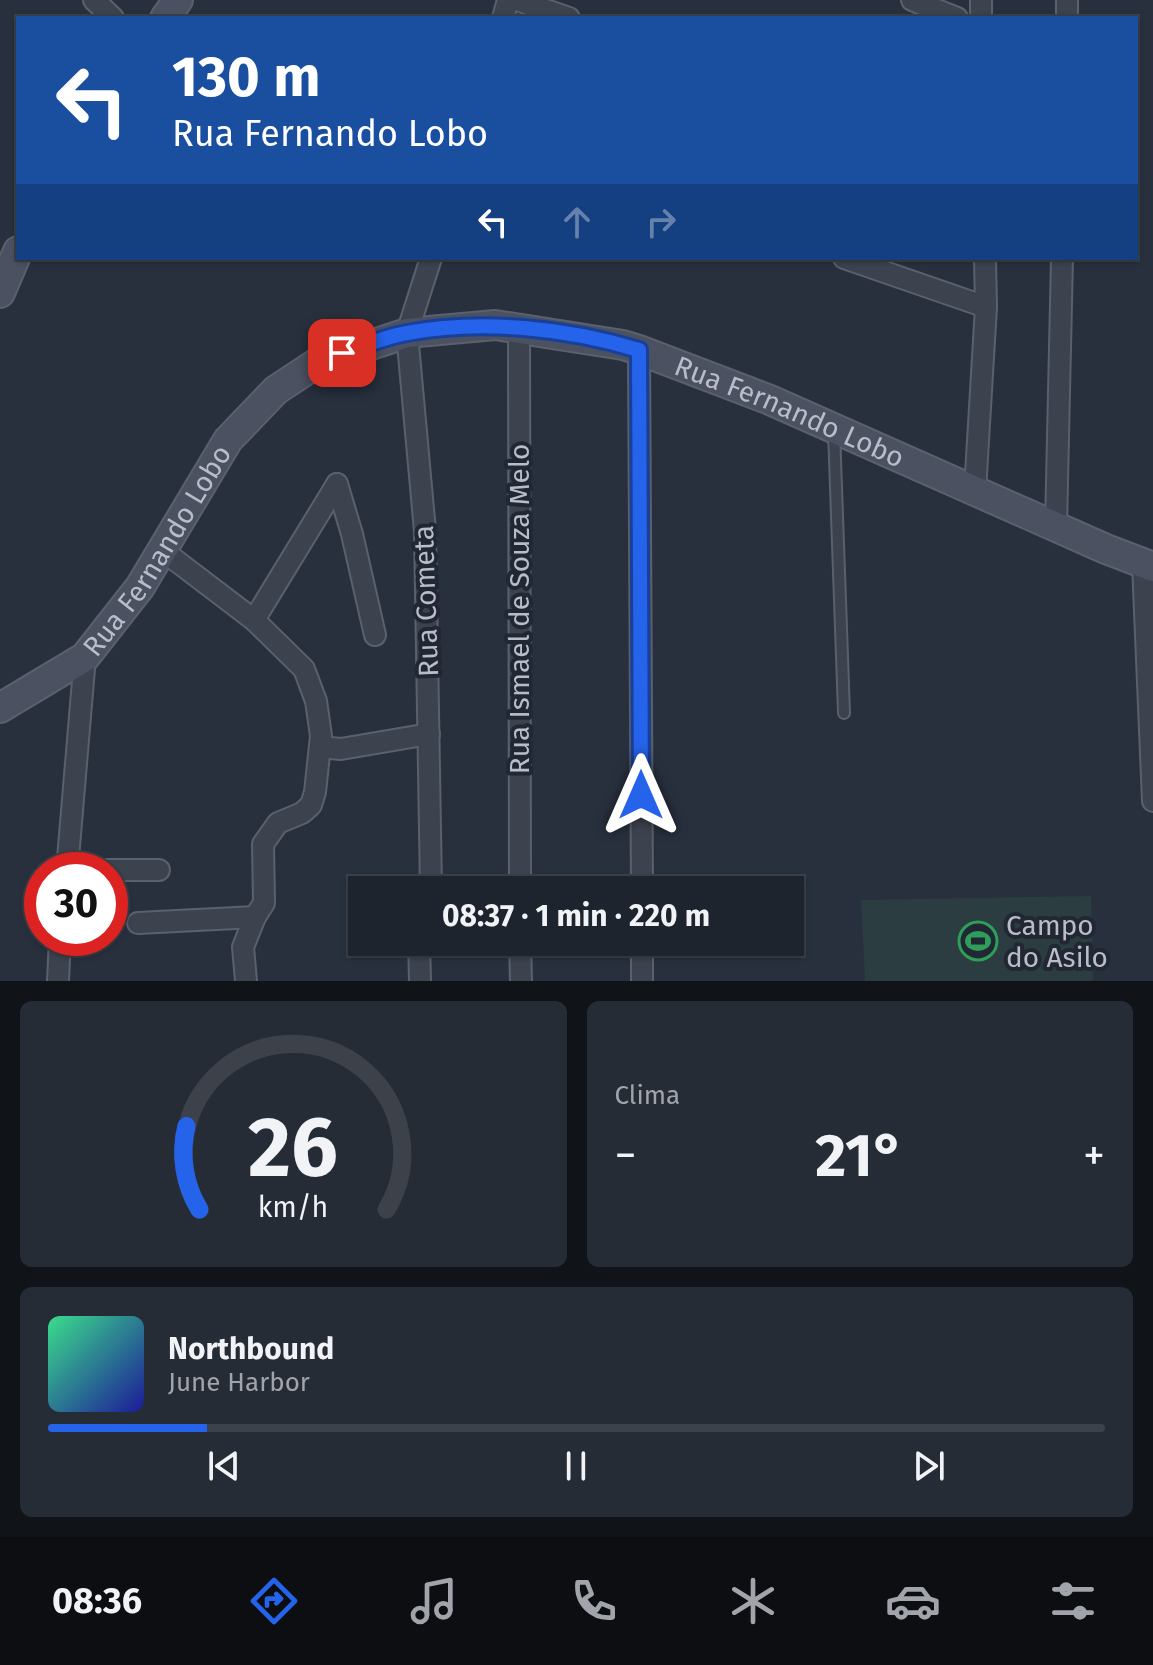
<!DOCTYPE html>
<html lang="pt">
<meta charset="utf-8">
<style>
:root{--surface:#1e242e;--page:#262c36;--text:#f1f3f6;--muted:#a1a4aa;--line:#3c414a;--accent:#2563eb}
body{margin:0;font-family:"Fira Sans",sans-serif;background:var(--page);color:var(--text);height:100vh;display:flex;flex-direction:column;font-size:30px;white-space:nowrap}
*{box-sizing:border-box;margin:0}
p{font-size:26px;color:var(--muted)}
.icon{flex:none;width:44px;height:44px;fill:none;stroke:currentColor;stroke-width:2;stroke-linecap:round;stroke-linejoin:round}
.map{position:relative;height:981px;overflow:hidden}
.sheet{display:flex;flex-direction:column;gap:20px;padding:20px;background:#101419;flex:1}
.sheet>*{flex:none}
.guide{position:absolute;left:16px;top:16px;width:1122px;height:244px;border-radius:0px;box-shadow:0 2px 6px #0004,0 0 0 2px var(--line);background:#1a4fa0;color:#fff;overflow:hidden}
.speed{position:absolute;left:24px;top:852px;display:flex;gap:16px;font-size:40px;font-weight:700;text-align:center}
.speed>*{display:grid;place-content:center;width:104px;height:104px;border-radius:50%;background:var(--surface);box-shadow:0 2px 6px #0004,0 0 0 2px var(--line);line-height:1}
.speed .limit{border:12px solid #d22;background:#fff;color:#111}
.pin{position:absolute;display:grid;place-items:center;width:68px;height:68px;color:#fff;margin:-34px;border-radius:16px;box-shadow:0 4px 12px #0006}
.me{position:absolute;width:88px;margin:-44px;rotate:0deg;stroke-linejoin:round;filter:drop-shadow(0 0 6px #0008)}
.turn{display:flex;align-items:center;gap:28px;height:168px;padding:0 24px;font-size:36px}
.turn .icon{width:104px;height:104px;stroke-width:2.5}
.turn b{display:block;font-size:56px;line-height:68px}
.lanes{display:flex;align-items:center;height:76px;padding:0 24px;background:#0003;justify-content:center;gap:40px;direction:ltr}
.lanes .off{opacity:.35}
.big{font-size:60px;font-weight:700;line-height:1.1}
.sheet .widget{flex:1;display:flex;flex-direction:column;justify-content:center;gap:12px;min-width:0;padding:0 28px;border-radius:12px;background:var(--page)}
.sheet .dial{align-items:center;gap:0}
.dial svg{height:208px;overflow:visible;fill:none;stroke:var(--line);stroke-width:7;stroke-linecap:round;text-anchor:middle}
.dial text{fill:var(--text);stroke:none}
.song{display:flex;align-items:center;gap:24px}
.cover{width:96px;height:96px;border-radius:12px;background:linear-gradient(135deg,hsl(150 70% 55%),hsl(240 70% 35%))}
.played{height:8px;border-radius:4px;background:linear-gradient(90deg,var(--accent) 15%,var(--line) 15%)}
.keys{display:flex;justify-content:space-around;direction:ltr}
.heat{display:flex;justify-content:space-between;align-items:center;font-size:44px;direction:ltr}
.sheet .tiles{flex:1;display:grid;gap:20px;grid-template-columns:1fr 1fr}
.widget:last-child{grid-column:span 2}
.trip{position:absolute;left:348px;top:876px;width:456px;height:80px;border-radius:0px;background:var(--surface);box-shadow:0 2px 6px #0004,0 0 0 2px var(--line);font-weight:700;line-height:80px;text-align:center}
.tabs{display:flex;height:128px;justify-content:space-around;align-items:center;background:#0c0e12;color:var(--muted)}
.tabs .icon{width:56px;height:56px}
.tabs .active{color:var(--accent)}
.tabs b{font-size:36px;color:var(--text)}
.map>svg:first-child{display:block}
</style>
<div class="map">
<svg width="1153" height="981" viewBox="0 0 1153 981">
<rect width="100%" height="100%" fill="#28303e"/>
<!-- pitch -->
<polygon fill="#2b3d40" points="1091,896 1093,981 865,981 861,900"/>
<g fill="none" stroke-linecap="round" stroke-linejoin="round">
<!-- lane casing -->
<g stroke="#5a606c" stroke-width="14">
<polyline id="lane" points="834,431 844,713"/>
</g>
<!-- street casing -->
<g stroke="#5a606c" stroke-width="24">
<g id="street">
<polyline points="94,0 113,18"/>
<polyline points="517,0 569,18"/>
<polyline points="912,0 957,18"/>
<polyline points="981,0 981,18"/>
<polyline points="503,18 508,0"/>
<polyline points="1067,18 1067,0"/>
<polyline points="431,258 407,333 425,531 431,890"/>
<polyline points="844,258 986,307"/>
<polyline points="519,327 520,890"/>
<polyline points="639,350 642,890"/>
<polyline points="337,484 352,534 375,635"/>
<polyline points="975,491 986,307 985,258"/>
<polyline points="1056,527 1062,258"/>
<polyline points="162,550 254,620 304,669 316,701 321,736 315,792 311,805 302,813 278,823 263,844 264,903 255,917 243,947 246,981"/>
<polyline points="1143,564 1153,801"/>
<polyline points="254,620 337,484"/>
<polyline points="320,747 341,749 429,734"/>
<polyline points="67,870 85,657"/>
<polyline points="101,870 159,870"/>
<polyline points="138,923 255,917"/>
<polyline points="419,942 420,981"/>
<polyline points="520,942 521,981"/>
<polyline points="642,942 642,981"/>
<polyline points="58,981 60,938"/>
</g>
</g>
<!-- secondary casing -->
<g stroke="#5a606c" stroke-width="32">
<g id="secondary">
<polyline points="165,18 178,0"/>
<polyline points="0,293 18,251"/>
<path id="s1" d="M0,708L85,657L140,587L228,440L276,390L317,363L407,333L495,325L623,345L639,350L770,400L1106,549L1153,567"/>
</g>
</g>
<!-- lane -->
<use href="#lane" stroke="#3c424e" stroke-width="10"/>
<!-- street -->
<use href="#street" stroke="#3c424e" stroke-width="20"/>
<!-- secondary -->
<use href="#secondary" stroke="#4b5161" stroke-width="28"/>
</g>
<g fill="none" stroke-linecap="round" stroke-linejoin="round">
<!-- route casing -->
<g stroke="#184099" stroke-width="20">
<path id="route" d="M342,353C363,346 385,337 407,333C481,319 567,328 639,350L641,795"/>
</g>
<!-- route -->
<use href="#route" stroke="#2563eb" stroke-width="14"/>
</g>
<!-- icons -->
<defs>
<g id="stadium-ring" transform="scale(2)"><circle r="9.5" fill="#212733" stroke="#2e9e5b" stroke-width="1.5"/><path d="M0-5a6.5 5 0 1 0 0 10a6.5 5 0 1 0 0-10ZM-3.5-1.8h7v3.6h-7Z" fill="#2e9e5b"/></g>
</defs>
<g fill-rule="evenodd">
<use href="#stadium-ring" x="978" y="941"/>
</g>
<g text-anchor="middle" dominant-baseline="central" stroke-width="8" stroke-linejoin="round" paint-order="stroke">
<!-- street labels -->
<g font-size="28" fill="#b9bdc9" stroke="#212733">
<text stroke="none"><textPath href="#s1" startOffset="970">Rua Fernando Lobo</textPath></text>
<text stroke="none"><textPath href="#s1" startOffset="228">Rua Fernando Lobo</textPath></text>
<text transform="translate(426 601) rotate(-92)">Rua Cometa</text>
<text transform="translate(519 609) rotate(-90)">Rua Ismael de Souza Melo</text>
</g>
<!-- poi labels -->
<g font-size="28" fill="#b9bdc9" stroke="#212733" text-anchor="start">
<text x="1006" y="925">Campo<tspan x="1006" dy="32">do Asilo</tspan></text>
</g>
</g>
</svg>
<div class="speed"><div class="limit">30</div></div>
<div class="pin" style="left:342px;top:353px;background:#d93025"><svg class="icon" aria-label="arrive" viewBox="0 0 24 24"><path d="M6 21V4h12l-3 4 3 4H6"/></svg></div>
<svg class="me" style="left:641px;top:795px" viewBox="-20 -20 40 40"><path d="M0-17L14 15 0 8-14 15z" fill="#2563eb" stroke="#fff" stroke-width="4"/></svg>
<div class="trip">08:37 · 1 min · 220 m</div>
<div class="guide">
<div class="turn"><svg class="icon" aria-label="left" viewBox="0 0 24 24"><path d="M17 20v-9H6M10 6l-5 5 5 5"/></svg><div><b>130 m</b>Rua Fernando Lobo</div></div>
<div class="lanes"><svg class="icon" aria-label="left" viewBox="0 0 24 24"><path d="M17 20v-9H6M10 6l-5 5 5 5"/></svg><svg class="icon off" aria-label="ahead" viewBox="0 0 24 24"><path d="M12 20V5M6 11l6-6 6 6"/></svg><svg class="icon off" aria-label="right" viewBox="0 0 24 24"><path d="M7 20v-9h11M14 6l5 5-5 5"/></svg></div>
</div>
</div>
<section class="sheet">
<div class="tiles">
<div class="widget dial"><svg viewBox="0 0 100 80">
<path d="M14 69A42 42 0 1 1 86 69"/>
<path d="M14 69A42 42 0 0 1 9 37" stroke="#2563eb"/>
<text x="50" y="56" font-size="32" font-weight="700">26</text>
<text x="50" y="72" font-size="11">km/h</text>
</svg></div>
<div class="widget"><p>Clima</p>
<div class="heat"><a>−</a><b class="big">21°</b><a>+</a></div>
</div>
<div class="widget">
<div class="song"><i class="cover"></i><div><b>Northbound</b><p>June Harbor</p></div></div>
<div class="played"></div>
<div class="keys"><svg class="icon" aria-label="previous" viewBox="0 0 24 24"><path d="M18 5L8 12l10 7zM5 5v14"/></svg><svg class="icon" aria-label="pause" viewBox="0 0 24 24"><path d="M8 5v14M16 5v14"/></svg><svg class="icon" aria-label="next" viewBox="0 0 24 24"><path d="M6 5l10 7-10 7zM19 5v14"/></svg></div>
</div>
</div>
</section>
<nav class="tabs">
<b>08:36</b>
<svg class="icon active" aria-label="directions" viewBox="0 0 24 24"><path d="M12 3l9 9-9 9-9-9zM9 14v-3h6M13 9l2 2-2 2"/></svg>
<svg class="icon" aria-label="music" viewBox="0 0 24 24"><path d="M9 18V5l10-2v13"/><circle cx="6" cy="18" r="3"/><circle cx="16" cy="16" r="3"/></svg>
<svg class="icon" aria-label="phone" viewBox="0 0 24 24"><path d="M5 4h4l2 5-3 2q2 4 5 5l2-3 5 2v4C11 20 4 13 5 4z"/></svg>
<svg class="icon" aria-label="climate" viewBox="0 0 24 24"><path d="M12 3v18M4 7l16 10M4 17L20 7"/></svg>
<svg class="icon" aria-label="car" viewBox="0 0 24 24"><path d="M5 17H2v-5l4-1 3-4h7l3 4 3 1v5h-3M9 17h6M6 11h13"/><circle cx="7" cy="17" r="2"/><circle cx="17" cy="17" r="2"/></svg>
<svg class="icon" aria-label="filters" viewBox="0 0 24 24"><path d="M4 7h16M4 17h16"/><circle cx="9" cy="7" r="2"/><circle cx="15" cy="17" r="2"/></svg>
</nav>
